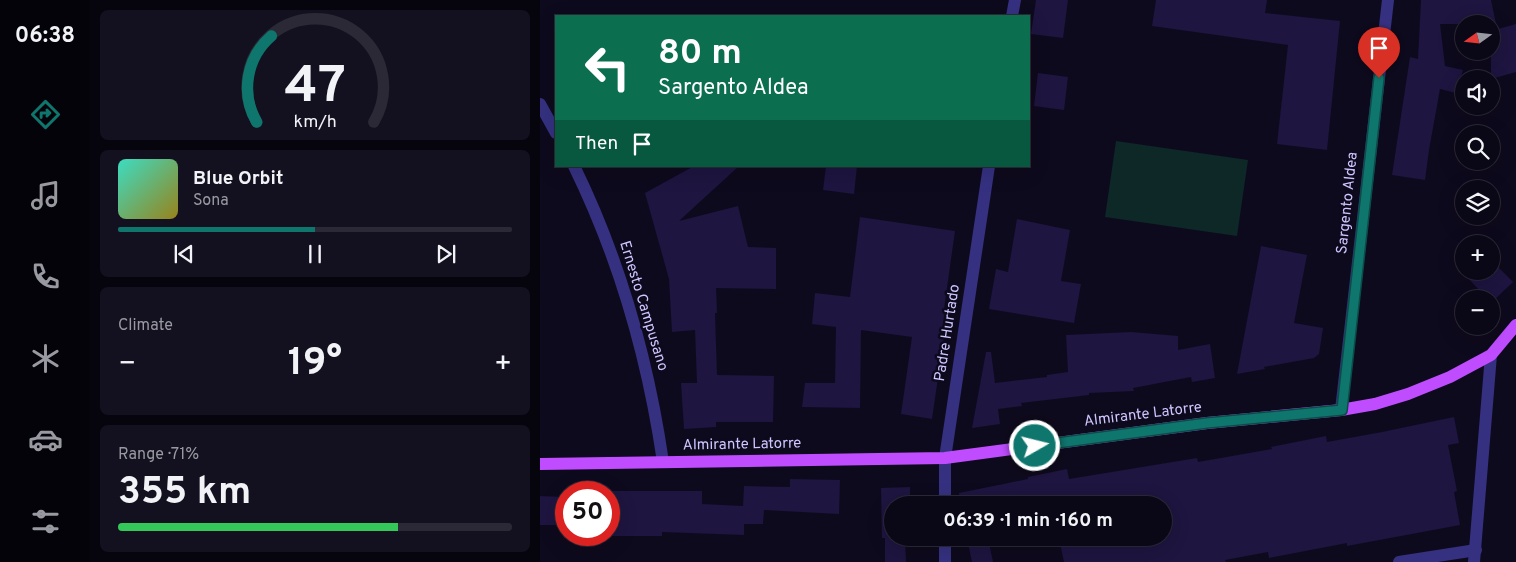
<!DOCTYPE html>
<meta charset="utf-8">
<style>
:root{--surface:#0a0816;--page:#13111f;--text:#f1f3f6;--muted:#999aa1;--line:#2a2935;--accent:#0f766e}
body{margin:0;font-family:Overpass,sans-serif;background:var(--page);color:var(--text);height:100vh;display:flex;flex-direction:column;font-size:19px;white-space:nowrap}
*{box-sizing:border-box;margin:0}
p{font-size:16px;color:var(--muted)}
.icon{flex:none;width:28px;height:28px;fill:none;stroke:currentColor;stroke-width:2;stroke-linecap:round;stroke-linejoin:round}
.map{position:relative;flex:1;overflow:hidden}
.panel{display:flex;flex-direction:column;gap:10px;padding:10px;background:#06040c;width:450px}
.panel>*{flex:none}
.banner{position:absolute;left:15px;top:15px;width:475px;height:152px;border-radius:0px;box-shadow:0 5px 20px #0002,0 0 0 1px var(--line);background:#0b6e4f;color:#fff;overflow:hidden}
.needle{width:32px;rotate:255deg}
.controls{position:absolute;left:915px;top:15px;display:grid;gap:10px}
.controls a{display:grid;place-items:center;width:45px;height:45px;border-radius:50%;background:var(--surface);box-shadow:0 5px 20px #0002,0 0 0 1px var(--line);font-size:25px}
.speed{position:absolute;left:15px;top:481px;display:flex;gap:10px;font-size:25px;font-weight:700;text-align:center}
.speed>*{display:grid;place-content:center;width:65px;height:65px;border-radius:50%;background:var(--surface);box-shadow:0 5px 20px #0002,0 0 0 1px var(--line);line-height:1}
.speed .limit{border:8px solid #d22;background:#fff;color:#111}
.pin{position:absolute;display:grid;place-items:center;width:42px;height:42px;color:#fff;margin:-51px -21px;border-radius:50% 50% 50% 0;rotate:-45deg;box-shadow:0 0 5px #0007}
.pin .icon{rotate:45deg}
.me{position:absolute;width:55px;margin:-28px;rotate:82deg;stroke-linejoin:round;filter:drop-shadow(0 0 4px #0008)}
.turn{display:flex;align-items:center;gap:18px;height:105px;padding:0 20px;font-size:22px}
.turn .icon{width:65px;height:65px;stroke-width:2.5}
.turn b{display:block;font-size:35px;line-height:42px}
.then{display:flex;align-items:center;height:48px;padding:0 20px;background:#0003;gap:10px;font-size:19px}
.big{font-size:38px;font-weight:700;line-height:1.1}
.panel .widget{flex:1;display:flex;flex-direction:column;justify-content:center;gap:8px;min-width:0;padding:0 18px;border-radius:8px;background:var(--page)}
.panel .dial{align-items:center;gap:0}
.dial svg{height:130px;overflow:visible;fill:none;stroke:var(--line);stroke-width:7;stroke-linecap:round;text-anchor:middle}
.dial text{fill:var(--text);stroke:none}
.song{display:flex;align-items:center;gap:15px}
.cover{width:60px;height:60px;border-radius:8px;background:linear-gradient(135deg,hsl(170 70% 55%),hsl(50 70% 35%))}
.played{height:5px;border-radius:2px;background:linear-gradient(90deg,var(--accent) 50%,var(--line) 50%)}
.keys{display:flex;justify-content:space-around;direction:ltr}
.heat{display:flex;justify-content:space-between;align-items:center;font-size:28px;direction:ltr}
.charge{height:8px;border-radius:4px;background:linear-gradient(90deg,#34c759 71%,var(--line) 0)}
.trip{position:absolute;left:344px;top:496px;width:288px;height:50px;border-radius:25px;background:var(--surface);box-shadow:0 5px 20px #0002,0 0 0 1px var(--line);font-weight:700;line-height:50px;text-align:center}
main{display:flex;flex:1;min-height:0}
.dock{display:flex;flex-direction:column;width:90px;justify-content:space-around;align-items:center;background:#040309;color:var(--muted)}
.dock .icon{width:35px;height:35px}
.dock .selected{color:var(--accent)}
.dock b{font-size:22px;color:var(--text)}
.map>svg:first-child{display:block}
</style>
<main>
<nav class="dock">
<b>06:38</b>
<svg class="icon selected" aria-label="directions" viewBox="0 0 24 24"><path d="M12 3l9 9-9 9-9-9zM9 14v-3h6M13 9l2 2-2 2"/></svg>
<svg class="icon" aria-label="music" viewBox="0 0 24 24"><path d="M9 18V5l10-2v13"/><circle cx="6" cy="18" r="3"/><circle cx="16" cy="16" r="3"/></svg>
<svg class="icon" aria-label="phone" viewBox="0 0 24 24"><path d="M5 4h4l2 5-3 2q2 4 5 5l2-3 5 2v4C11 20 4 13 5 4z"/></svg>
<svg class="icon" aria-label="climate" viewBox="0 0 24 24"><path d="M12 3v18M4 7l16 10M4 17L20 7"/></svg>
<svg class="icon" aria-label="car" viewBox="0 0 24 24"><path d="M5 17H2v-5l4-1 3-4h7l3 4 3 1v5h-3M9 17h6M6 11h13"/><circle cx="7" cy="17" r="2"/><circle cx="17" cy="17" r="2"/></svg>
<svg class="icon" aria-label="filters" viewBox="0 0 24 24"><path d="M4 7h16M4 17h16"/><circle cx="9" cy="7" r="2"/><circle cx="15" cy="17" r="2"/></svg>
</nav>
<section class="panel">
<div class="widget dial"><svg viewBox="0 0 100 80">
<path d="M14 69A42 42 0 1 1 86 69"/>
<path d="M14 69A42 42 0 0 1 23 16" stroke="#0f766e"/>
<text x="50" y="56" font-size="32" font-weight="700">47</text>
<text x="50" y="72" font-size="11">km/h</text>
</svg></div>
<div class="widget">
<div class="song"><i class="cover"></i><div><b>Blue Orbit</b><p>Sona</p></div></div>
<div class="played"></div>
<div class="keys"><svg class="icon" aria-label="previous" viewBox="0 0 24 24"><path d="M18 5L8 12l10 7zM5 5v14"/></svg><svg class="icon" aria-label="pause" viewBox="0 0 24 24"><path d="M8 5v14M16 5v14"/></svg><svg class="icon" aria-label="next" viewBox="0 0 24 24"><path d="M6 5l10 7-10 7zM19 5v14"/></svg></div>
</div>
<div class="widget"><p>Climate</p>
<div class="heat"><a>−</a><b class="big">19°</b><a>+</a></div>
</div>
<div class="widget"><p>Range · 71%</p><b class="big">355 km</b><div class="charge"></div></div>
</section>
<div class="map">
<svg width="976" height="562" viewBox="0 0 976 562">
<rect width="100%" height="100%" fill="#0e0a1d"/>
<!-- green -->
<polygon fill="#0d2827" points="576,141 708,160 697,236 565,217"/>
<!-- building -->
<g fill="#1e1540">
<polygon points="496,0 528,0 523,38 491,34"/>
<polygon points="616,0 727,0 725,13 800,21 787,150 737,144 748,45 612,26"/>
<polygon points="881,0 951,0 956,24 900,24 905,66 923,70 916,93 900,89 889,150 885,180 852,175 870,57 878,59"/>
<polygon points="976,24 976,72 951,79 951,31"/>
<polygon points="498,73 528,77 524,110 494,106"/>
<polygon points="154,166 199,166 139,221 198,206 208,247 236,248 236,289 176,288 177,313 175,313 177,375 234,376 233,422 176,422 176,427 144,429 141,383 157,383 155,330 132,332 129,279 105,193"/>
<polygon points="286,166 317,166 314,194 283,190"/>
<polygon points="320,217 415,231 404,309 408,309 392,419 361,414 372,337 321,330 320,408 262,407 265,383 295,383 296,327 272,324 275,293 310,297"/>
<polygon points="477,219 530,230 521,281 541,284 534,323 449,309 456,269 468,272"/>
<polygon points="721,246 767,255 754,323 783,328 779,354 774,358 724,367 725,369 697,374"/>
<polygon points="951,260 973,282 951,303 951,299 948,299 922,272 924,271 951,271"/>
<polygon points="591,332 638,336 638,350 670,344 675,378 652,382 651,377 593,388 594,391 549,393 549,395 481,403 482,406 458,409 460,424 432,428 446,352 451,352 455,383 507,377 507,375 528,372 526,335"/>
<polygon points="914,417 919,443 908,445 917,491 914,492 920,525 807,546 807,543 729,558 728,552 685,560 686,562 524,562 519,538 622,538 622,505 421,505 419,493 488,479 488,477 527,469 529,479 657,458 658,462 732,449 731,447 786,436 787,442 842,432"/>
<polygon points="250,479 300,480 299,514 224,510 223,524 204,524 204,535 122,532 122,536 69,536 69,491 162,491 162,504 203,506 204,486 250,487"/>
<polygon points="370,487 370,505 352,505 352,538 365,538 366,562 345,562 345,538 342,538 341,488"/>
<polygon points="0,496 23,497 22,525 0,525"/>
<polygon points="427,538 448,538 453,562 432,562"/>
</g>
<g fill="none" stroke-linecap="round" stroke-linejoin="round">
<!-- minor -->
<g stroke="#353180" stroke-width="12">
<polyline points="472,16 475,0"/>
<polyline points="0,104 16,133"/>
<path d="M34,166C80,260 108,359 123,462"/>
<polyline points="801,410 848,0"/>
<polyline points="405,505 405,458 449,166"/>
<polyline points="405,538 405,562"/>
<polyline points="859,562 936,550"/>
<polyline points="934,562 951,355"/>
</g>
<!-- major -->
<polyline stroke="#bf4dff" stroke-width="12" points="0,464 405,458 667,423 801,410 835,404 868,394 910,377 951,355 976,325"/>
</g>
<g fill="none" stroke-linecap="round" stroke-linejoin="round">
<!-- route casing -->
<g stroke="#0a4d48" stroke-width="12">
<polyline id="route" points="495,446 667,423 802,410 839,78"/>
</g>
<!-- route -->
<use href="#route" stroke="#0f766e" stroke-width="9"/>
</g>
<g text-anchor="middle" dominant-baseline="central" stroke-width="5" stroke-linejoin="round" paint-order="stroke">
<!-- street labels -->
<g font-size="15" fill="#cec6ff" stroke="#0e0a1d">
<text transform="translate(808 203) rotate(-84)">Sargento Aldea</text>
<text transform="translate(103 306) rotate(73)">Ernesto Campusano</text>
<text transform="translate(408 333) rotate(-81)">Padre Hurtado</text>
<text transform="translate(603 415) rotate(-7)">Almirante Latorre</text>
<text transform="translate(202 445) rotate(-1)">Almirante Latorre</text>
</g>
</g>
</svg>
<div class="controls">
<a><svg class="needle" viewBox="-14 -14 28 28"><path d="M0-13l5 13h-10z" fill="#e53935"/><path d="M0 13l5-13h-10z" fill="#999aa1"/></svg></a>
<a><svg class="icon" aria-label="sound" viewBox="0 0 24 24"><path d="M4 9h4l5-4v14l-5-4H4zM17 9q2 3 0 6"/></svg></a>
<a><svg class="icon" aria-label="search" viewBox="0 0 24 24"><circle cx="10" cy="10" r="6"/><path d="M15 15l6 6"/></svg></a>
<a><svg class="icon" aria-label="layers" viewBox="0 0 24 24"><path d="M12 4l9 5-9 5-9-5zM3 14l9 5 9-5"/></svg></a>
<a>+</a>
<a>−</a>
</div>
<div class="speed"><div class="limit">50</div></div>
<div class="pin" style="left:839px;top:78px;background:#d93025"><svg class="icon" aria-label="arrive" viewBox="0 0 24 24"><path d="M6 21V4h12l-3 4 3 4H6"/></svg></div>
<svg class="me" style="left:495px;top:446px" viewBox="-20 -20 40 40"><circle r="17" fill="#0f766e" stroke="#fff" stroke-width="3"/><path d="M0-11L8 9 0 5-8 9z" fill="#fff"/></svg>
<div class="trip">06:39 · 1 min · 160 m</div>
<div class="banner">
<div class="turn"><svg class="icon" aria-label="left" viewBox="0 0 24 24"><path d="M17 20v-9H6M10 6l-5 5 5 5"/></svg><div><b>80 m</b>Sargento Aldea</div></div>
<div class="then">Then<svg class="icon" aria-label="arrive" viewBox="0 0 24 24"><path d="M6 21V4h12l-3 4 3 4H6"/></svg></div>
</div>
</div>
</main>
